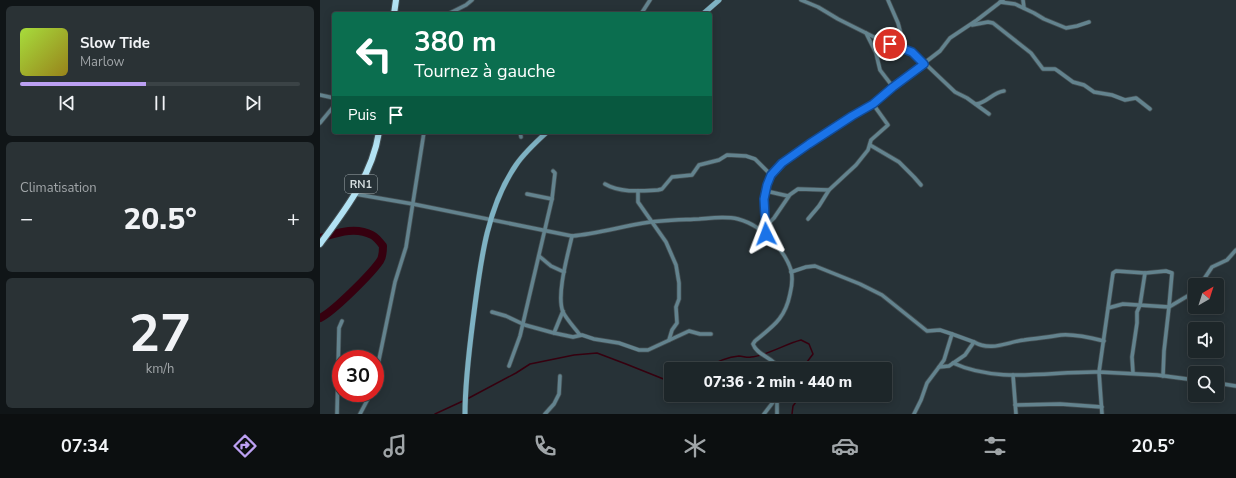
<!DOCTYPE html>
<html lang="fr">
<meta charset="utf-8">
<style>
:root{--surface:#1d2629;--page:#2a3235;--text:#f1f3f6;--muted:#a0a5a8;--line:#3b4346;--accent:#bca0f2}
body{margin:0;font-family:"Nunito Sans",sans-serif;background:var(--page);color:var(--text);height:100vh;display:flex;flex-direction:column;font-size:15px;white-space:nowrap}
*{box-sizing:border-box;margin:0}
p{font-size:13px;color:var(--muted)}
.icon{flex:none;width:22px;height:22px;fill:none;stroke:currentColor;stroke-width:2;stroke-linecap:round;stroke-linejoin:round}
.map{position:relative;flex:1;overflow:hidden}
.sheet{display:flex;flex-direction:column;gap:6px;padding:6px;background:#101517;width:320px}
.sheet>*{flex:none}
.banner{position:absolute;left:12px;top:12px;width:380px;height:122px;border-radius:4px;box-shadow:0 2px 10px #0003,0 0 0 1px var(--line);background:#0b6e4f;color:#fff;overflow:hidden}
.needle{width:26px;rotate:39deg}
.controls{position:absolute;left:868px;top:278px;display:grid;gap:8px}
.controls a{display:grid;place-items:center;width:36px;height:36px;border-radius:4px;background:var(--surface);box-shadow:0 2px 10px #0003,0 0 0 1px var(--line);font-size:20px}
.speed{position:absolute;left:12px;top:350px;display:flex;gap:8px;font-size:20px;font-weight:700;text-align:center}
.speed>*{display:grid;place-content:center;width:52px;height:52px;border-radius:50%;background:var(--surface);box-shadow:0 2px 10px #0003,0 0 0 1px var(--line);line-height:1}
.speed .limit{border:6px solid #d22;background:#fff;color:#111}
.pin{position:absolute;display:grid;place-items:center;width:34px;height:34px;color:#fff;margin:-17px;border:2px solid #fff;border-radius:50%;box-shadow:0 1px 4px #0007}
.me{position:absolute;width:44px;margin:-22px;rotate:357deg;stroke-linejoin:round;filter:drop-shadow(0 0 3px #0008)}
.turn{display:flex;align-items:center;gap:14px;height:84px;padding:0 16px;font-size:18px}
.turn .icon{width:52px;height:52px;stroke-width:2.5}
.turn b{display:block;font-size:28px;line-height:34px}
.then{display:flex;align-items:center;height:38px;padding:0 16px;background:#0003;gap:8px;font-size:15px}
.big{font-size:30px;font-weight:800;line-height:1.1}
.sheet .tile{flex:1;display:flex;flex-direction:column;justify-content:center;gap:6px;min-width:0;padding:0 14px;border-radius:6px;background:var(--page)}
.sheet .dial{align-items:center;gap:0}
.dial b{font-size:52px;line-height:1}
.song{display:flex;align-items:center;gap:12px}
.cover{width:48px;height:48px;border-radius:6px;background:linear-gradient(135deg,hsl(80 70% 55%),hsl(50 70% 35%))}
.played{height:4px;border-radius:2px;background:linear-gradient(90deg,var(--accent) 45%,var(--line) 45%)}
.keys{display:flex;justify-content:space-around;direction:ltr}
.heat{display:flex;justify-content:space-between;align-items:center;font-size:22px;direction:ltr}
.trip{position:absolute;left:344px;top:362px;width:228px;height:40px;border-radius:4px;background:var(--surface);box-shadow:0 2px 10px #0003,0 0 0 1px var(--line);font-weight:800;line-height:40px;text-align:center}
.menu{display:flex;height:64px;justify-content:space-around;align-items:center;background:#0c0f10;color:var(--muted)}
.menu .icon{width:28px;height:28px}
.menu .current{color:var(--accent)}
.menu b{font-size:18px;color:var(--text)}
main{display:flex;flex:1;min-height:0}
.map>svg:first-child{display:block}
</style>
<main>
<section class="sheet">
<div class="tile">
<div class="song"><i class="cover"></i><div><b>Slow Tide</b><p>Marlow</p></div></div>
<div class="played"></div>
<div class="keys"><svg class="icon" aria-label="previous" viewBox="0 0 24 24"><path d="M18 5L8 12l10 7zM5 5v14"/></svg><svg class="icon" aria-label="pause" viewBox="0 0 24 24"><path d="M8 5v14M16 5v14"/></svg><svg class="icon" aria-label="next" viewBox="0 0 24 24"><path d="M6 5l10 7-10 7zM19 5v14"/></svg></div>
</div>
<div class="tile"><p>Climatisation</p>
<div class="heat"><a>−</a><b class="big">20.5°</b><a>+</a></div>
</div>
<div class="tile dial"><b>27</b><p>km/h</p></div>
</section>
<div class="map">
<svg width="916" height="414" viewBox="0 0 916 414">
<rect width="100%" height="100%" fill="#273237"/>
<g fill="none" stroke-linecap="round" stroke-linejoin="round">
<!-- stream -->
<g stroke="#36000f" stroke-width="1.5">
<path d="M384,369C394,363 407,357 419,356C423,356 427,358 431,357C446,356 465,344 481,340L489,344L493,354L487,362L485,369"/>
<polyline points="147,399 196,373 210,364 254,355 277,353 306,364 351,382"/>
<polyline points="115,414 143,401"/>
<polyline points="472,414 473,406 478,399 482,400 484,395"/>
</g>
<!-- river -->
<path stroke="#36000f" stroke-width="8" d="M0,238C17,233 35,226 52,235C56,237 60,242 63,246C63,251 63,257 60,261C51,274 13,312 0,318"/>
<!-- minor casing -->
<g stroke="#434e52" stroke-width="5">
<g id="minor">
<polyline points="481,0 498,7 518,19 546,33 556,53 560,70 573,87"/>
<polyline points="568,0 578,23 585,49"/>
<polyline points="703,0 704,8"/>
<polyline points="680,2 695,4 714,13 724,19 746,28 757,26 769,22"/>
<polyline points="128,14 146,5 152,0"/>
<polyline points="321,14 330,0"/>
<polyline points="652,25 668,22 673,23 711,53 723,69 735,69 738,71 753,82 764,85 774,92 792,95 805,100 816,98 830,109"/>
<polyline points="546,33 564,42 595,54 635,92 647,98 669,114"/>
<polyline points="0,95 14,98"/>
<path d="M656,104C667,103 673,92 684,91"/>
<polyline points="0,123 14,106"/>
<polyline points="200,132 201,137"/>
<polyline points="550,145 579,162 594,177 601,185"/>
<path d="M285,184C300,193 321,191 338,190L342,189L352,177L372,175L379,165L399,160L407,155L426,156L435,159L451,175"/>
<polyline points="318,191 318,202 346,242 356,265 359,283 359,299 356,307 357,323 352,330 349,340"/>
<polyline points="446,191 468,196 478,189 509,190 536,165 548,150 551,140 568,125 553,104"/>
<path d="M35,194L93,204L252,236C274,234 296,228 318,224C338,220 359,220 379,219C392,218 405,216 418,219C433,223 443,231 454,242C461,250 468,260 471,270C473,278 472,286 470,294C465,319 453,326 435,341L433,344C437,356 454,357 459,369"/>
<polyline points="232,199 235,173 233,171"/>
<polyline points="488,219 499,206 509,190"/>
<polyline points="446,226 454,218 469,196"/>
<polyline points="446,234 444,199 447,185 451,175 462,163 489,144 558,101 573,87 620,51 630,38 657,20 683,0"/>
<path d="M252,236C248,254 236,295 243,312C247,320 255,328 260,335"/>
<polyline points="219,256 231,266 244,272"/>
<polyline points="471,272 486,267 495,266 540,284 562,295 607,331 620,330 632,334 624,360 619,367"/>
<polyline points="880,285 892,267 907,260 916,250"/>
<polyline points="172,312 186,316 205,325 234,333 253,337 262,335 274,339 299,343 319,350 328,350 369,331 380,334 391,334"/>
<polyline points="234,333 243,311"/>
<polyline points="632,334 654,342"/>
<path d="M633,363C679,384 730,371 779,372L793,273L796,271L825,273L846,271L852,273L849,307L803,304L788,308"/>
<polyline points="189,366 200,336 232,199 207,194"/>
<polyline points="813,373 812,357 817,323 817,312 820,305 825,273"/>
<polyline points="693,375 696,414"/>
<polyline points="843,376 844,351 849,307 871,294 875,290"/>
<polyline points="55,379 75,282 86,247 104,132"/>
<polyline points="897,383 916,386"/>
<polyline points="695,405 740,404 782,407"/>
<polyline points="17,414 19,328 22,321"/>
<polyline points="40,414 51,393"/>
<polyline points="225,414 234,404 239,394 240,376"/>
<polyline points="444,414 457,397"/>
<polyline points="457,414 457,395"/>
<path d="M594,414L601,400L607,383L619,367L629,366L645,355L654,342C671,352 687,342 704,340C717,338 729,337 741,335C752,334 772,338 784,341"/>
<polyline points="782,414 779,372 837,375 875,380"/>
</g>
</g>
<!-- secondary casing -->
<g stroke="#434e52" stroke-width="6">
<g id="secondary">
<polyline points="383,14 399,0"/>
<path d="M145,414C145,383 149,351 153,320C160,268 165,210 196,165C204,153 216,142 227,132"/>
</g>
</g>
<!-- trunk casing -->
<g stroke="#434e52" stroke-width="8">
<g id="trunk">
<polyline points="74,14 76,0"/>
<path d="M0,244C25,210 52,176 59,132"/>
</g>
</g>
<!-- minor -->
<use href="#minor" stroke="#63838e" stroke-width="3.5"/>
<!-- secondary -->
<use href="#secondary" stroke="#7eb2c3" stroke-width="5"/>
<!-- trunk -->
<use href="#trunk" stroke="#b2e2f3" stroke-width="6"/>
</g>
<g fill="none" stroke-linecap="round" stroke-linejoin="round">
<!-- route casing -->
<g stroke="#114b97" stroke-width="10">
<polyline id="route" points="446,234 444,199 447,185 451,175 462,163 489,144 532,116 553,104 573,87 604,64 592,52 570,44"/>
</g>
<!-- route -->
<use href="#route" stroke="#1a73e8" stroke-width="7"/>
</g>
<g text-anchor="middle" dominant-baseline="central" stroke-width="4" stroke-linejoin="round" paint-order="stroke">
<!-- shield labels -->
<rect fill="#273237" stroke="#a2abae" stroke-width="1" x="25" y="175" width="32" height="18" rx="3"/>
<g font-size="11" font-weight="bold" fill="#d7dfe1">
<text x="41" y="184">RN1</text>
</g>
</g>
</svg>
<div class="controls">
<a><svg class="needle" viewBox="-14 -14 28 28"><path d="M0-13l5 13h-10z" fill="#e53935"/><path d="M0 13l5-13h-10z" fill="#a0a5a8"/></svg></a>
<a><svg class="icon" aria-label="sound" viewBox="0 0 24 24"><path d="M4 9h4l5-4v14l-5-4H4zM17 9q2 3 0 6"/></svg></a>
<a><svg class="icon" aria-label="search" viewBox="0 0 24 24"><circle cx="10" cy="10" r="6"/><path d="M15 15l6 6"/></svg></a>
</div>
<div class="speed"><div class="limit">30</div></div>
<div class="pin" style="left:570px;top:44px;background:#d93025"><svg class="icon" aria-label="arrive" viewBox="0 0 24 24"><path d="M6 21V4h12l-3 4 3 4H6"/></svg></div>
<svg class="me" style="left:446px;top:234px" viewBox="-20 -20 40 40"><path d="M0-17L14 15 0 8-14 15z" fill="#1a73e8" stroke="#fff" stroke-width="4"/></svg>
<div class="trip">07:36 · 2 min · 440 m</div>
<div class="banner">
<div class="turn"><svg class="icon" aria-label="left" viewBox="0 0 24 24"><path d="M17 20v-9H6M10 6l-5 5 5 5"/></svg><div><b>380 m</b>Tournez à gauche</div></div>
<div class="then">Puis<svg class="icon" aria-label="arrive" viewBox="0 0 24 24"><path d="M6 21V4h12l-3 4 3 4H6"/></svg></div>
</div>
</div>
</main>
<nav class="menu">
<b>07:34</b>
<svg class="icon current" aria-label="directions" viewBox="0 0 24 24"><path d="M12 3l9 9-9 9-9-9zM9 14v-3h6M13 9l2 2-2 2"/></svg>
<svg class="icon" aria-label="music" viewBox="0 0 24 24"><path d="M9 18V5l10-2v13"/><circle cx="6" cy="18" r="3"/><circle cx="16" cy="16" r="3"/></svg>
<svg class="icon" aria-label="phone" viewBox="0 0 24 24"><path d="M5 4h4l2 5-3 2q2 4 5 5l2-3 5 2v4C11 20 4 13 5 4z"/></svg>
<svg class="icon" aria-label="climate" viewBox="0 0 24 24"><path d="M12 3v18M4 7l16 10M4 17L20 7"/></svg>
<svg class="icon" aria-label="car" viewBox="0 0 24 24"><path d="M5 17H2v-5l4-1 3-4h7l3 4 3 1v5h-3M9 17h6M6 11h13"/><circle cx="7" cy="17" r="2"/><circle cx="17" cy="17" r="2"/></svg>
<svg class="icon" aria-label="filters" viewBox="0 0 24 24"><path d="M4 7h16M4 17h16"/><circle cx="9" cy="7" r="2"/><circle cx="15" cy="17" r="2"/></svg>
<b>20.5°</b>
</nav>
